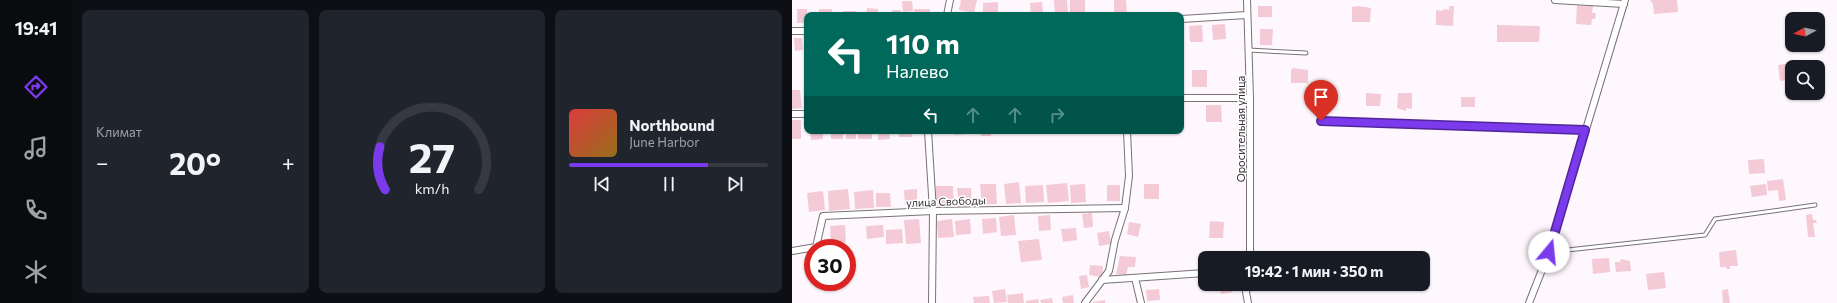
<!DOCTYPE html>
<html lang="ru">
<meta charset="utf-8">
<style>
:root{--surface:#171b24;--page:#20242c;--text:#f1f3f6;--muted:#9ea1a6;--line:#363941;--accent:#7c3aed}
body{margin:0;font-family:Commissioner,sans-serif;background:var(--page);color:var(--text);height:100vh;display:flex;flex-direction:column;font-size:15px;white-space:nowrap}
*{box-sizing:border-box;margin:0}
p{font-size:13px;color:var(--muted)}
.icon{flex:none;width:22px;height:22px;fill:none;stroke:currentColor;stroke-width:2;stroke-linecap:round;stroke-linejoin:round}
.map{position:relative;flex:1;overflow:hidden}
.panel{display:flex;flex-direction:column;gap:10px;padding:10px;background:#0d0f14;width:720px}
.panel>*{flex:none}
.top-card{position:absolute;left:12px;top:12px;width:380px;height:122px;border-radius:8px;box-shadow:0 1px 3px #0004;background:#00695c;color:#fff;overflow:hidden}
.needle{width:26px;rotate:262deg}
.controls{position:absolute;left:993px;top:12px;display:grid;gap:8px}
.controls a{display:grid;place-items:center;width:40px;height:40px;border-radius:8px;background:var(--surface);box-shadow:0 1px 3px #0004;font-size:20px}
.speed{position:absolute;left:12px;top:239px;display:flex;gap:8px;font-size:20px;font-weight:700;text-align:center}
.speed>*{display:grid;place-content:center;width:52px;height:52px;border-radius:50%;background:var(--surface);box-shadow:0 1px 3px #0004;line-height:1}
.speed .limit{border:6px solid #d22;background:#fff;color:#111}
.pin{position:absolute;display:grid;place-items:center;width:34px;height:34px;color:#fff;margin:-41px -17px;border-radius:50% 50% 50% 0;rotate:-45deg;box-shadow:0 0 4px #0007}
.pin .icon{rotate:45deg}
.me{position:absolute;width:44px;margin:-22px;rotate:17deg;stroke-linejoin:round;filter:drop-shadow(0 0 3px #0008)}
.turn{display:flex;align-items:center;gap:14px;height:84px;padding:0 16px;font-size:18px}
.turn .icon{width:52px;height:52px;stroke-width:2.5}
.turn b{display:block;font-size:28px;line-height:34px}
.lanes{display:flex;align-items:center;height:38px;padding:0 16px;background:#0003;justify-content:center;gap:20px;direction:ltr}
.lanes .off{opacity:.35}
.big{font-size:30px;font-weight:700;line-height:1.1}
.panel .widget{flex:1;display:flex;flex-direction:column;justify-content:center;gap:6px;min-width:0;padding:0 14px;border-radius:8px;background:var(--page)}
.panel .dial{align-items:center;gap:0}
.dial svg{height:104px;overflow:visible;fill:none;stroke:var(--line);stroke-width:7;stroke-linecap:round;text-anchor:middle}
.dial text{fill:var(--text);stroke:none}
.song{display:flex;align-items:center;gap:12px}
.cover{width:48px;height:48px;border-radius:6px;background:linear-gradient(135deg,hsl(0 70% 55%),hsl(40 70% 35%))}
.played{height:4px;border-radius:2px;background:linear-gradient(90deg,var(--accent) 70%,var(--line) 70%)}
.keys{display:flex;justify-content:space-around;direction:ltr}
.heat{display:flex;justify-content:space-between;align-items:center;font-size:22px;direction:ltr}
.panel .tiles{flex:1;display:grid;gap:10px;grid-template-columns:repeat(3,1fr)}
.trip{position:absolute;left:406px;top:251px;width:232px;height:40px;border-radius:8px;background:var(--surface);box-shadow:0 1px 3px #0004;font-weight:700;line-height:40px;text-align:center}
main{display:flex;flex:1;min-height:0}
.tabs{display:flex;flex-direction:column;width:72px;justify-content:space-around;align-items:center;background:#090b0e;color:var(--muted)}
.tabs .icon{width:28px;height:28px}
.tabs .active{color:var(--accent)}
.tabs b{font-size:18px;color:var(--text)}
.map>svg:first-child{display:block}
</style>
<main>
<nav class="tabs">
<b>19:41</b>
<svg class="icon active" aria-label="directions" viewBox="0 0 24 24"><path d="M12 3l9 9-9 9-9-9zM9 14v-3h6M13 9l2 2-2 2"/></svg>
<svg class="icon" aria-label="music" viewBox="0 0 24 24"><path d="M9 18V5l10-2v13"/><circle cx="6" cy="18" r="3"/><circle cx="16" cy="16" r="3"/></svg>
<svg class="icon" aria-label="phone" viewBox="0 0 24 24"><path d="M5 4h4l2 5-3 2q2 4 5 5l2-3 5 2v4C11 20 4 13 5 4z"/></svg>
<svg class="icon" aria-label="climate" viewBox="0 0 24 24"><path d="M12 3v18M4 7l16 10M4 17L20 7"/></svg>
</nav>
<section class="panel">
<div class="tiles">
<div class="widget"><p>Климат</p>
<div class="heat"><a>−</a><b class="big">20°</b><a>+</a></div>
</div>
<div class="widget dial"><svg viewBox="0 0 100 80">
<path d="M14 69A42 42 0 1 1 86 69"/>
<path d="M14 69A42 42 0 0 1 10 36" stroke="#7c3aed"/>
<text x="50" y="56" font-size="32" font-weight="700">27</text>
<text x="50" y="72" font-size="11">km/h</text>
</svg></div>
<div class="widget">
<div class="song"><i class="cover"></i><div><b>Northbound</b><p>June Harbor</p></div></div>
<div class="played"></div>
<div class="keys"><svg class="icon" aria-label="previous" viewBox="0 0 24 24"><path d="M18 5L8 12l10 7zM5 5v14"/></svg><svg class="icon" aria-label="pause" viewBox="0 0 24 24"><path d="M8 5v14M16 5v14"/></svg><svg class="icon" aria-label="next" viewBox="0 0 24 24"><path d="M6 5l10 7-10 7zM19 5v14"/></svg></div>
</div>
</div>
</section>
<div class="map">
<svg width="1045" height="303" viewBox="0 0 1045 303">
<rect width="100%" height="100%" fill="#fef7fd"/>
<!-- building -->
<g fill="#f4cad6">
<polygon points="169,0 185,0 182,13 167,10"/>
<polygon points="262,0 275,0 276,15 263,15"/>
<rect x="278" y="0" width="15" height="15"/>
<polygon points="322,0 334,0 335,14 322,14"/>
<polygon points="858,0 885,0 886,12 862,14 861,4"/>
<polygon points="110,1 120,1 121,11 111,12"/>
<polygon points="206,2 206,15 191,15 191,3"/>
<polygon points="250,2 251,15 239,15 238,3"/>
<polygon points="785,5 801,6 800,13 804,13 803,19 800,19 799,25 784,24"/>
<rect x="466" y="6" width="14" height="11"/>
<polygon points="566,6 579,8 578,22 560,22 560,7"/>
<polygon points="657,6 662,6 661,26 644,25 644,10 650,11 652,9 657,10"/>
<polygon points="75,8 86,9 86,15 74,15"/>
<rect x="5" y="9" width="10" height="14"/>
<rect x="27" y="9" width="13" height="6"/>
<rect x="122" y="9" width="16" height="6"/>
<rect x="100" y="10" width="9" height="5"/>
<rect x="51" y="11" width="13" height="4"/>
<polygon points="433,24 434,39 421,40 420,25"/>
<polygon points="410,25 411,42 398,42 397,26"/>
<polygon points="705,25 748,26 747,42 705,42"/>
<polygon points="468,29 481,29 480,45 468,45"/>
<polygon points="2,38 10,38 11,50 3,51"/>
<polygon points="999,63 1000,79 988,81 986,65"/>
<polygon points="501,68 516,70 516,83 499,83 499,70"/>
<rect x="400" y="70" width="15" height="17"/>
<polygon points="0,90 8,90 10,108 0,109"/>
<polygon points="574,93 589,94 588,106 574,106"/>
<polygon points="606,93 620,93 620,109 614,108 614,111 605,108"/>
<rect x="669" y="97" width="14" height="10"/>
<polygon points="414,105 429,105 430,122 414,122"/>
<rect x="0" y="120" width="9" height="19"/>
<polygon points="18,131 31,131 31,139 19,140"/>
<rect x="39" y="131" width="12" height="8"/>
<rect x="54" y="131" width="10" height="8"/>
<rect x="66" y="131" width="14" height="8"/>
<polygon points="86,131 97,131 98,139 86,140"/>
<polygon points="107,131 119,131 120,137 107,137"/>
<polygon points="163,131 175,131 175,134 163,135"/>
<polygon points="188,131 199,131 199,136 189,136"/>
<polygon points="972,159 973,173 957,174 956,160"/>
<polygon points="991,179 994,200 987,201 986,190 976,191 975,181"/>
<polygon points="227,182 229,203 214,204 212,184"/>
<polygon points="275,183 277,201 256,203 254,185"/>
<polygon points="188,184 204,184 205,204 190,205"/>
<polygon points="293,184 294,202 279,203 278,185"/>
<rect x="352" y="184" width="15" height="15"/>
<polygon points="974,184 975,195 960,197 958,186"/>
<polygon points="251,185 252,202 234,203 233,186"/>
<rect x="315" y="185" width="13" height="16"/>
<polygon points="144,186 161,186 162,205 144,206"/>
<polygon points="165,188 179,188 180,206 167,207"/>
<polygon points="56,189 58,209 37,211 36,191"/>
<polygon points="125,189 125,204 113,205 112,190"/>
<polygon points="81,190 82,208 63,209 62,192"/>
<polygon points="31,191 33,210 17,212 15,193"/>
<polygon points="84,193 98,193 99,207 84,207"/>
<polygon points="300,213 301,227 292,228 290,214"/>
<polygon points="1020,214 1021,220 1024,220 1025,223 1021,223 1023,237 1016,237 1014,215"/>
<polygon points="222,215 224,235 209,236 207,217"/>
<polygon points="258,215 259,230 247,231 246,216"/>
<polygon points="204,218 205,232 191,234 190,219"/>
<polygon points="127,219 129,243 114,244 112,220"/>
<polygon points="160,219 162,237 146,238 145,221"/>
<polygon points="178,219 179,234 164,235 163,221"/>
<polygon points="418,221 432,222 431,238 417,238"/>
<polygon points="337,222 349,224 346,237 335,234"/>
<polygon points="53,225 54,242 39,243 38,226"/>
<polygon points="91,225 92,237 75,239 74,226"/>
<polygon points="284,228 285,240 271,242 269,229"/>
<polygon points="110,229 111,243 94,244 94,230"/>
<polygon points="317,231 319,244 307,246 305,233"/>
<polygon points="247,239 250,260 229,262 226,241"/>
<polygon points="944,250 946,266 938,266 938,269 935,269 934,267 928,267 927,252"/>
<polygon points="328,256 344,257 343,267 336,267 334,275 324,274"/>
<polygon points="21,257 21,277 17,278 15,258"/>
<polygon points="817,258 818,272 801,274 800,259"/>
<polygon points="829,259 838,261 839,271 824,272 823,262 828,262"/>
<polygon points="298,265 311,266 310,277 297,275"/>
<polygon points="872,272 874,288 856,290 854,274"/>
<polygon points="295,275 297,287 289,289 287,276"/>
<polygon points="427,284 438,284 440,292 429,294"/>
<polygon points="213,289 215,302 202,303 200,291"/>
<polygon points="367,289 368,300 355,301 354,290"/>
<polygon points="936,289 938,303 931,303 930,290"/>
<polygon points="231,293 232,303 216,303 215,295"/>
<polygon points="281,295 282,303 271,303 270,297"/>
<polygon points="197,296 198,303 182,303 181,297"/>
<polygon points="260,298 261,303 249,303 248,300"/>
<polygon points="246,299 247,303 234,303 234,301"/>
<polygon points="313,300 313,303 301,303 301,302"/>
</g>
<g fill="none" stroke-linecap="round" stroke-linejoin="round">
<!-- service casing -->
<g stroke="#787277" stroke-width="5">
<g id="service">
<polyline points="456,50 514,53"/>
<polyline points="529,121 793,130"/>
<polyline points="757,252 913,235 923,219 1023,205"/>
</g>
</g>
<!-- minor casing -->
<g stroke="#787277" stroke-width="8">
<g id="minor">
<polyline points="455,0 458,98 458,258"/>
<polyline points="763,0 832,4"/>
<polyline points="155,15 158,0"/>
<polyline points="389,19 455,15"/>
<polyline points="0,31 15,31"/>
<polyline points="389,98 458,98"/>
<polyline points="0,114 15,114"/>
<polyline points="136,131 141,211 140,303"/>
<polyline points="0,251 24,247 31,216 141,211 333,208"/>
<polyline points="343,278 349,303"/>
<polyline points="310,280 413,273"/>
<polyline points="456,284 454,292 456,303"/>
<polyline points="293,303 317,271 323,240 333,208 337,176 335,131"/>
<polyline points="737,303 757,252 833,0"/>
</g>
</g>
<!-- service -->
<use href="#service" stroke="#fff" stroke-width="3"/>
<!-- minor -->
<use href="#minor" stroke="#fff" stroke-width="6"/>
</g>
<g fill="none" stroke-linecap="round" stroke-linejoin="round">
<!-- route casing -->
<g stroke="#51269a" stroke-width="10">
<polyline id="route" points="529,121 793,130 757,252"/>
</g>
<!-- route -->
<use href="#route" stroke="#7c3aed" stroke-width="7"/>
</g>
<g text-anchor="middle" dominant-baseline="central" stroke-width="3" stroke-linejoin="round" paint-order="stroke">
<!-- street labels -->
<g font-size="11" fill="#353335" stroke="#fff">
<text transform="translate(448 129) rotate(-90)">Оросительная улица</text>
<text transform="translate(154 201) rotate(-2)">улица Свободы</text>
</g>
</g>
</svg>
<div class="controls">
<a><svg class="needle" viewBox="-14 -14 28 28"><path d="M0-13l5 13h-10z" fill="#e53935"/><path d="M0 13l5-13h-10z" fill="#9ea1a6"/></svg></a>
<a><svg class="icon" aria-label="search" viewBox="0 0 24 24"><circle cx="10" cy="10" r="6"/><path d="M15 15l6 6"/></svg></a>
</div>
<div class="speed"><div class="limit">30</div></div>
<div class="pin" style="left:529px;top:121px;background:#d93025"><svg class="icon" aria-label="arrive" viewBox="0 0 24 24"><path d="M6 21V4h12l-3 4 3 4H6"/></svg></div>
<svg class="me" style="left:757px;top:252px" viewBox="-20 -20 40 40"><circle r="19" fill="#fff"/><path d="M0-13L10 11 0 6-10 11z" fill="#7c3aed"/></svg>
<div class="trip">19:42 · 1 мин · 350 m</div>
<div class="top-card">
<div class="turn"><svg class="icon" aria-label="left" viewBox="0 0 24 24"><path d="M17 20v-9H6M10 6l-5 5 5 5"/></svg><div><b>110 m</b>Налево</div></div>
<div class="lanes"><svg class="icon" aria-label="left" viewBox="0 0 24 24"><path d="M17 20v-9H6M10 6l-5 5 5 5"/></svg><svg class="icon off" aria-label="ahead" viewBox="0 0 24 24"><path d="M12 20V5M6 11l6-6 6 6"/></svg><svg class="icon off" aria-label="ahead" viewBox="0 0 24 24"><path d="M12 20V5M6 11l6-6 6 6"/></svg><svg class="icon off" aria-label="right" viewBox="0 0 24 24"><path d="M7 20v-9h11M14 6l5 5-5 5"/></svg></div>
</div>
</div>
</main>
